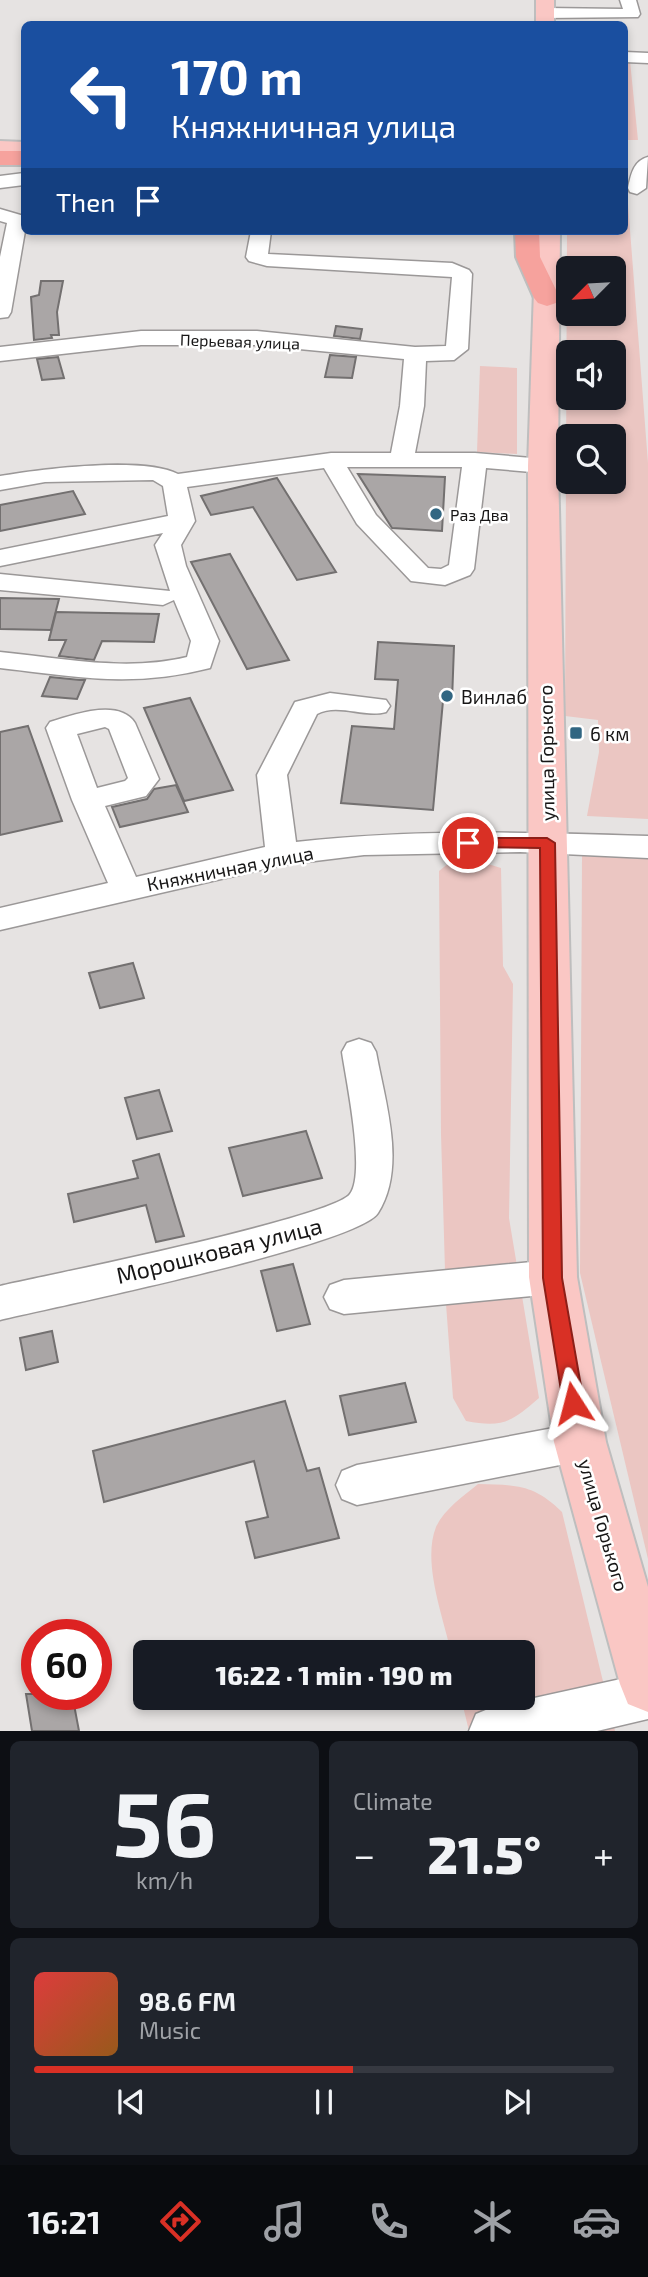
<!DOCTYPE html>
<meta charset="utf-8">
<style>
:root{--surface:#171b24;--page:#20242c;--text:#f1f3f6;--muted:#9ea1a6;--line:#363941;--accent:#d93025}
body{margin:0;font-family:"Exo 2",sans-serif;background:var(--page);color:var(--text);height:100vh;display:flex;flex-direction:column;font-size:26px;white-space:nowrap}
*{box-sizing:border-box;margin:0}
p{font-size:23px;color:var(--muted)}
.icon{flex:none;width:38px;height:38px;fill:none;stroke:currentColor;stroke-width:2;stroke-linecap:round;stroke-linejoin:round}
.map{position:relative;height:1731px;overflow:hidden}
.panel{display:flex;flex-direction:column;gap:10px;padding:10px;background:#0d0f14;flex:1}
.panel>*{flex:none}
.banner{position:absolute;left:21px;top:21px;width:607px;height:214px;border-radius:10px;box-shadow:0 4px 10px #0003;background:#1a4fa0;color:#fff;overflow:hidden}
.needle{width:46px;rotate:246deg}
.buttons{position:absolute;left:556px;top:256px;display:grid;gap:14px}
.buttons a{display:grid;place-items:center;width:70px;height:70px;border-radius:10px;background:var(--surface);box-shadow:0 4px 10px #0003;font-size:35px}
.speed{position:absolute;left:21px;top:1619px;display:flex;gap:14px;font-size:35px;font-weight:700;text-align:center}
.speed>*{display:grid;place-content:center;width:91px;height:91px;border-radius:50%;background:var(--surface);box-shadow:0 4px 10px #0003;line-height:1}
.speed .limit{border:10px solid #d22;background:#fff;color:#111}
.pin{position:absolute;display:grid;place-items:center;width:60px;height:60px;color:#fff;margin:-30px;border:4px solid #fff;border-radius:50%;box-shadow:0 2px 7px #0007}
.me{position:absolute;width:77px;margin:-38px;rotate:351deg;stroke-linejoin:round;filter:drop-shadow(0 0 5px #0008)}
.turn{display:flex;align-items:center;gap:24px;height:147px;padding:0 35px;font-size:32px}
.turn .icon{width:91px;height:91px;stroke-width:2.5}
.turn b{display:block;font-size:49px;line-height:60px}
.then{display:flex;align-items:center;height:66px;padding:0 35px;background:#0003;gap:14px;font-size:26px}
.big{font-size:52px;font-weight:800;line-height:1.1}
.panel .card{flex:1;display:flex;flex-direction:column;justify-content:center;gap:10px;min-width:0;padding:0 24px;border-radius:10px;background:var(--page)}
.panel .dial{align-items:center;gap:0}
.dial b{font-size:91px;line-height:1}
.song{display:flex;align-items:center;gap:21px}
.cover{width:84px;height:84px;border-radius:10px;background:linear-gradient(135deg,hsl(0 70% 55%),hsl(30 70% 35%))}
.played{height:7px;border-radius:4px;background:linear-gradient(90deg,var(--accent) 55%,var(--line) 55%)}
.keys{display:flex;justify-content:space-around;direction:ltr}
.heat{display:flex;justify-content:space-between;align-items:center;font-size:38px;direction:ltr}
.panel .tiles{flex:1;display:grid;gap:10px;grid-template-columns:1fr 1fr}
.card:last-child{grid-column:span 2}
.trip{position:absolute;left:133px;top:1640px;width:402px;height:70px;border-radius:10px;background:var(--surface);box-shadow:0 4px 10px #0003;font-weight:800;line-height:70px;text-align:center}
.tabs{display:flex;height:112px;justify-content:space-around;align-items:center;background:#090b0e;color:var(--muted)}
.tabs .icon{width:49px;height:49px}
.tabs .active{color:var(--accent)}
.tabs b{font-size:32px;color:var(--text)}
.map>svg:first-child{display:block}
</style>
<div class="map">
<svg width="648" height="1731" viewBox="0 0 648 1731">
<rect width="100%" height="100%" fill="#e6e3e2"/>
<!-- green -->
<g fill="#ebc6c2" fill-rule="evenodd">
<polygon points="625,60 630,61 638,140 625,140"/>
<path d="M625,191H627L648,463V819L587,816L599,752L598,720L565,716L567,231H625ZM569,268H614V313H569ZM569,352H614V397H569ZM569,436H614V481H569Z"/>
<polygon points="480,366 517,368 517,454 477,452"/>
<path d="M459,855L501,868L503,966L513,984L509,1218L539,1398C511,1422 503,1428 466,1421L453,1398L446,1304L441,1134L439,871Z"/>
<polygon points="582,856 648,859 648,1559 580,1273"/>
<path d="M478,1484C516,1485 534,1484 562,1512L615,1731H469L461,1698H523V1652H451C443,1616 422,1562 436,1527C444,1509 464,1496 478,1484Z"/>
</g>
<!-- building -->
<g fill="#aaa6a6" stroke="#737070" stroke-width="2">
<polygon points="41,281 63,281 57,312 59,335 51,335 52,338 34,340 31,297 39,295"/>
<polygon points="336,326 362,329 360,339 334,336"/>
<polygon points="330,355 356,357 352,378 325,377"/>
<polygon points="58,357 64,378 42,380 37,359"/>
<polygon points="358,474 445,477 442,531 392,528"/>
<polygon points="277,478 336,572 297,580 253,507 211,515 201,496"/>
<polygon points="73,491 85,514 0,531 0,505"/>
<polygon points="230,554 289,660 247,669 191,562"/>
<polygon points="0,598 59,599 51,630 0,629"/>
<polygon points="56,612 159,614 154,642 102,641 94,660 59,656 66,640 49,640"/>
<polygon points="378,642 454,646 452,701 443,701 433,810 341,803 352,726 394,729 398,680 375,679"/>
<polygon points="50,677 80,680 85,680 77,699 42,696"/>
<polygon points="190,698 233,790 184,801 144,708"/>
<polygon points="28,726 62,821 0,835 0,732"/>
<polygon points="176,785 188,812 120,827 112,807 147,799 154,789"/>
<polygon points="133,963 144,998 100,1008 89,973"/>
<polygon points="159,1090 172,1131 137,1139 125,1098"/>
<polygon points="306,1131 322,1178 243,1196 229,1148"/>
<polygon points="159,1154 184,1236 156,1242 146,1205 74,1222 68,1194 138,1178 133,1161"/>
<polygon points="293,1264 310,1324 277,1331 261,1271"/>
<polygon points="52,1331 58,1362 26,1370 20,1338"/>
<polygon points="405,1383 416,1422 349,1435 340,1396"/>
<polygon points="285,1401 307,1471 319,1468 339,1538 255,1558 246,1522 268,1517 254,1461 104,1502 93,1451"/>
<polygon points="26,1694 72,1694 79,1731 32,1731"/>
</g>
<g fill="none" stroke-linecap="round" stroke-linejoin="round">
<!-- minor casing -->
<g stroke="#9b9898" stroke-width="3">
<g id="minor">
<polygon points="620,0 636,0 640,14 638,17 545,18 537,13 545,8 623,9"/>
<polygon points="625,52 648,53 648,63 625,62"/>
<path d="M648,157L646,188L637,194L630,192L628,188C631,175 633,161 648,157Z"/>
<polygon points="24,173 24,185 0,188 0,176"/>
<polygon points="0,209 24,216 25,231 11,312 8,317 0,318 0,257 7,223 0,221"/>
<path d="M251,231H271L268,254L452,263L469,270L472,274L468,349L454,360L426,361L424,406L415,453H475L543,459L552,461L555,466L552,471L543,473L486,468L474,569L470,575L445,585L411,581L357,524L324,468L187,487L195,521L181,545L186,566L219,641L210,668C132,688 78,677 0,668V652C62,658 126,672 187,657L191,641L174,600L163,605L0,590V574L170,591L155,545L163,533L0,566V550L168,516L163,486L153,480L45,482L0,490V476C40,469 143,456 178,474L331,453H391L400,406L404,359L257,345H141L0,361V347L141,331H257L415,347L446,346L452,277L267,266L249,261L246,257ZM347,467H462L449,565L441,569L428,568L376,515Z"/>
<path d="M330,693L386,700L390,706L386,712C364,718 338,703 317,714L287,775L296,842C413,829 530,832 648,836V858L520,852L364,855L282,865L0,930V908L108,883L72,800L46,728L50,722C73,715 119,698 135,723L159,779L146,796L105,806L136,877L265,847L257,775L295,702ZM105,727L109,729L128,778L125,781L97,788L77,734Z"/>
<path d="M359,1039L371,1043L376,1052C385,1102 407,1167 378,1213C358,1245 54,1307 0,1320V1286C48,1275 332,1218 350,1194C366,1173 346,1080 342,1052L347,1043Z"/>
<polygon points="553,1260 567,1265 573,1277 567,1289 553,1294 344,1314 330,1309 324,1297 330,1285 344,1280"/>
<polygon points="580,1423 595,1428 601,1442 595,1456 580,1461 357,1505 342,1499 336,1485 342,1471 357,1465"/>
<polygon points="648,1673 648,1719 597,1731 469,1731 476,1714 493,1707"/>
</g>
</g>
<!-- major casing -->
<g stroke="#bebebe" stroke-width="4">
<g id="major">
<rect x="536" y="0" width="18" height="24"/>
<polygon points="0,141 24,142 24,156 0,155"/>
<polygon points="536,231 560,231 558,466 577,1277 606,1442 648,1587 648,1712 628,1704 620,1684 554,1442 529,1277 528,466"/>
</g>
</g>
<!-- highway casing -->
<g stroke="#bebebe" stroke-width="4">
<g id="highway">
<rect x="0" y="151" width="24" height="14"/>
<polygon points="515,231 539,231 540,257 560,298 556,303 547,306 538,303 534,298 516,257"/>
</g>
</g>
<!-- minor -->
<use href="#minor" fill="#fff" fill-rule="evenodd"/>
<!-- major -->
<use href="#major" fill="#fac7c4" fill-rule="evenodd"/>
<!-- highway -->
<use href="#highway" fill="#f6a29d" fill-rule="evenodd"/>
</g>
<!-- route -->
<polygon fill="#d93025" stroke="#8d1f18" stroke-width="2" points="468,838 547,838 555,843 562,1278 584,1403 581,1409 573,1412 566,1409 563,1403 543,1278 540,848 463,847 460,843"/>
<!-- markers -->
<g fill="#316682" stroke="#fff" stroke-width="2.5">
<circle cx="436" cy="514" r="7"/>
<circle cx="447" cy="696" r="7"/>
<rect x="569" y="726" width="14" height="14" rx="3.5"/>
</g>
<g text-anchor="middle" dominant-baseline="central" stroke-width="5" stroke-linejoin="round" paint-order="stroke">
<!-- far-street labels -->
<g font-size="16" fill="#171616" stroke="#fff">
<text transform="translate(240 341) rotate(2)">Перьевая улица</text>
</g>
<!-- far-poi labels -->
<g font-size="16" fill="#171616" stroke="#fff" text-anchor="start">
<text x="450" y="514">Раз Два</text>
</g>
<!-- poi labels -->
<g font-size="19" fill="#171616" stroke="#fff" text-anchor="start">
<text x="461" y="696">Винлаб</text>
<text x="590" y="733">6 км</text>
</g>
<!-- street labels -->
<g font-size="19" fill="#171616" stroke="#fff">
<text transform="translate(546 753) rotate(-91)">улица Горького</text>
<text transform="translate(230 868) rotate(-11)">Княжничная улица</text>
<text transform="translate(604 1525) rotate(74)">улица Горького</text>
</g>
<!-- near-street labels -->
<g font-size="23" fill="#171616" stroke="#fff">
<text transform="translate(219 1250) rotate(-14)">Морошковая улица</text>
</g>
</g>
</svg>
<div class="buttons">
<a><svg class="needle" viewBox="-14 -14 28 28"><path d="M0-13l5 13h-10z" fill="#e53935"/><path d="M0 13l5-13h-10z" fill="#9ea1a6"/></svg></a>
<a><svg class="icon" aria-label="sound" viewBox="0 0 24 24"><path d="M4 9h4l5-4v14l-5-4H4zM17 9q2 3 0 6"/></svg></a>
<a><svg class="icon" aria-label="search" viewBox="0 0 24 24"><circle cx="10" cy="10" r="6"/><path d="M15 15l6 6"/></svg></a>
</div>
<div class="speed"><div class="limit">60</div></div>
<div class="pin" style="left:468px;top:843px;background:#d93025"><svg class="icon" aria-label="arrive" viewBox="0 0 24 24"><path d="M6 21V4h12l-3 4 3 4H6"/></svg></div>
<svg class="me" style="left:573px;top:1403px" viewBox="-20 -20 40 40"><path d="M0-17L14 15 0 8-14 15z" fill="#d93025" stroke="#fff" stroke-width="4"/></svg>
<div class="trip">16:22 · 1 min · 190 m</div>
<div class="banner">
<div class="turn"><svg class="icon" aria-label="left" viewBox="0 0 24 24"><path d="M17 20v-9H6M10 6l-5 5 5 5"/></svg><div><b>170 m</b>Княжничная улица</div></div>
<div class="then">Then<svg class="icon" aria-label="arrive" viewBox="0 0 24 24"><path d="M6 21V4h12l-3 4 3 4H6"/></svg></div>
</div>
</div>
<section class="panel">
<div class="tiles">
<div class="card dial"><b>56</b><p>km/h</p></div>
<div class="card"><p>Climate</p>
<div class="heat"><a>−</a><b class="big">21.5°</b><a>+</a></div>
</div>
<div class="card">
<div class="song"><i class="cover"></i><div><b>98.6 FM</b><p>Music</p></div></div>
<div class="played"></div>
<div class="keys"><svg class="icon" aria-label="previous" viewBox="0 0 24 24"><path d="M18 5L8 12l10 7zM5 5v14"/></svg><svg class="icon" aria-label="pause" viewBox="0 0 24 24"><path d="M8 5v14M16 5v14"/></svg><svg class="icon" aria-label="next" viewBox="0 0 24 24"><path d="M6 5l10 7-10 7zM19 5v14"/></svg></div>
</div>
</div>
</section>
<nav class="tabs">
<b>16:21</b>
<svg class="icon active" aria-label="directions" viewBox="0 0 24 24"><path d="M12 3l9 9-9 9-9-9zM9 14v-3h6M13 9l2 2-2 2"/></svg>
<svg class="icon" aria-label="music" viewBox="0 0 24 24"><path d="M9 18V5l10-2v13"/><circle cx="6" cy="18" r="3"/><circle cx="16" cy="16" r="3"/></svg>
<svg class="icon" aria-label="phone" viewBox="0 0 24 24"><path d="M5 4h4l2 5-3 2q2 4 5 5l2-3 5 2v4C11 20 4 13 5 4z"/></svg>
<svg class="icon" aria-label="climate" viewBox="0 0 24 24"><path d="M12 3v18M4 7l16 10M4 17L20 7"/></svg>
<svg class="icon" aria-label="car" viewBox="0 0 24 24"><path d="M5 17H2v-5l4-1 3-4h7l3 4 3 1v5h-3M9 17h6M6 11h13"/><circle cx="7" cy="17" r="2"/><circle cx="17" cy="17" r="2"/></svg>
</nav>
